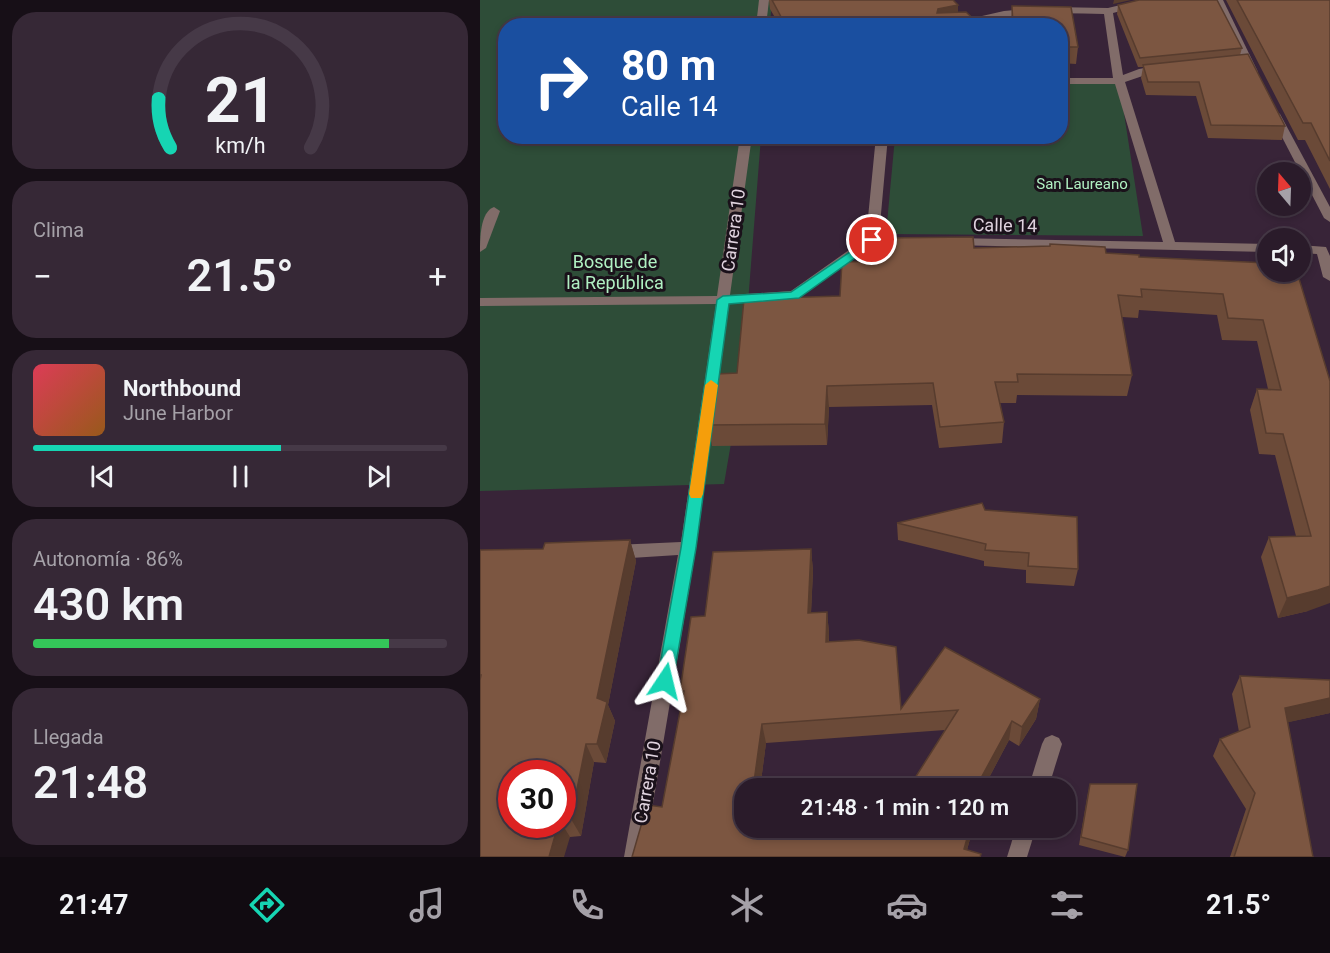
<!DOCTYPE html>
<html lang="es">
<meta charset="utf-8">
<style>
:root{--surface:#2a1b2a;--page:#362836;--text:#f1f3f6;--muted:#a5a1a8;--line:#463947;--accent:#16d5b3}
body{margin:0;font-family:Roboto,sans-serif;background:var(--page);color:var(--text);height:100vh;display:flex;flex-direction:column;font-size:22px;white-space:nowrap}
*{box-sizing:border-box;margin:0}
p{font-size:20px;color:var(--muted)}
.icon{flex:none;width:33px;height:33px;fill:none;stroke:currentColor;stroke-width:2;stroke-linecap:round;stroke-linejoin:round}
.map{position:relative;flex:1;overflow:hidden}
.panel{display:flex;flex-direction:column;gap:12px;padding:12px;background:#170f17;width:480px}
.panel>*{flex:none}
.banner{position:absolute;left:18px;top:18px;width:570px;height:126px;border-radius:24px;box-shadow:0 3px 9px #0003,0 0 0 2px var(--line);background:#1a4fa0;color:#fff;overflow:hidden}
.needle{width:39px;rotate:341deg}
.buttons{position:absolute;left:777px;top:162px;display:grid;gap:12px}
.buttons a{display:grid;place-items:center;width:54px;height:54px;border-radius:50%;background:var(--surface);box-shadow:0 3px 9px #0003,0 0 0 2px var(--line);font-size:30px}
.speed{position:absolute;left:18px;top:760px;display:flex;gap:12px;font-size:30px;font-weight:700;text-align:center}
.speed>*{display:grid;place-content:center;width:78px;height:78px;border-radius:50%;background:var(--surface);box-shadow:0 3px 9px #0003,0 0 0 2px var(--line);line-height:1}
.speed .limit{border:9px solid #d22;background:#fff;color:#111}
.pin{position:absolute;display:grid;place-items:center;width:51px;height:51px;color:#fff;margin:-26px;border:3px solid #fff;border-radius:50%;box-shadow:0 2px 6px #0007}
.me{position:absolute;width:66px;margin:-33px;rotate:10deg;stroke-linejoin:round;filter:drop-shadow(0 0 4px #0008)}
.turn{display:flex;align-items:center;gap:21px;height:126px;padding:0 24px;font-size:27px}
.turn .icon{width:78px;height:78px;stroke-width:2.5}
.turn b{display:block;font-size:42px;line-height:51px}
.big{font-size:45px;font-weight:600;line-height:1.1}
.panel .card{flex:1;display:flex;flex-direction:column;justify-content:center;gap:9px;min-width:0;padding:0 21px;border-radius:24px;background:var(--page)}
.panel .dial{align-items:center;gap:0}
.dial svg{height:156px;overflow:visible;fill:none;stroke:var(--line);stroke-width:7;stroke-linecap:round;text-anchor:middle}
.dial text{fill:var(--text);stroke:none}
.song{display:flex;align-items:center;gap:18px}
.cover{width:72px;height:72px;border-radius:9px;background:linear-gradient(135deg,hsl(350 70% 55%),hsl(30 70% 35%))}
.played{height:6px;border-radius:3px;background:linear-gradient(90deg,var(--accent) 60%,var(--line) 60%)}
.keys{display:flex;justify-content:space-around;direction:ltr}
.heat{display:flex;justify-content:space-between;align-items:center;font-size:33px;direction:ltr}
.charge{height:9px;border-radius:4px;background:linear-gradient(90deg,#34c759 86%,var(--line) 0)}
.trip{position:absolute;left:254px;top:778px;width:342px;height:60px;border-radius:24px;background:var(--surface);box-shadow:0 3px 9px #0003,0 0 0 2px var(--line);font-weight:600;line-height:60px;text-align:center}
.tab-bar{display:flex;height:96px;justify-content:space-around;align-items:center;background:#110b11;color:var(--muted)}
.tab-bar .icon{width:42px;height:42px}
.tab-bar .selected{color:var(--accent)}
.tab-bar b{font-size:27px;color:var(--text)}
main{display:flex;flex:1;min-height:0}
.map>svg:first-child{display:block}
</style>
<main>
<section class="panel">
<div class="card dial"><svg viewBox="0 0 100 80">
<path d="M14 69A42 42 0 1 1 86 69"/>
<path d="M14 69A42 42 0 0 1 8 44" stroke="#16d5b3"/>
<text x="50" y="56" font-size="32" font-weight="700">21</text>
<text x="50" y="72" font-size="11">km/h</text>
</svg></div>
<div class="card"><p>Clima</p>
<div class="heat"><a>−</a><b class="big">21.5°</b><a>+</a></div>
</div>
<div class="card">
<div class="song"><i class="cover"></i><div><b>Northbound</b><p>June Harbor</p></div></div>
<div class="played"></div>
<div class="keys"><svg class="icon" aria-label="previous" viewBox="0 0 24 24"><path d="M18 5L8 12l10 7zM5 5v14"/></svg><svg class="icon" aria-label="pause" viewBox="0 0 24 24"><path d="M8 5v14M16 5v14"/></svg><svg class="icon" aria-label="next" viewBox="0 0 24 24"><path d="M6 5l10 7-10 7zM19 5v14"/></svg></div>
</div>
<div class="card"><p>Autonomía · 86%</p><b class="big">430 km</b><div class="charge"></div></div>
<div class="card"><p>Llegada</p><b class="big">21:48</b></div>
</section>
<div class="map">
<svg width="850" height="857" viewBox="0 0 850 857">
<rect width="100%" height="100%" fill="#382438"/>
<!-- green -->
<g fill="#2e4d38">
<polygon points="0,0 292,0 290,25 26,26 26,136 281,137 262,379 244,484 0,491"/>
<polygon points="639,81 663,236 406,234 415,137 580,136 581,83"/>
</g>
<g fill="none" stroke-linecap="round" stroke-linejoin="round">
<!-- minor -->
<g fill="#816c69" fill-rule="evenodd">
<polygon points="279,0 289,0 286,26 276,26"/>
<polygon points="733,0 743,0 778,72 777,74 768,72"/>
<path d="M657,1L660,2V6L633,13L643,75L659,69L681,65L686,68L645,82L695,242L788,244V252L469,245L467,242L469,239L473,238L683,242L635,84H580V78H633L624,14C590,13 557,12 524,17C502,20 481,26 458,26L524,11L571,7L628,8Z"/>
<polygon points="795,111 800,114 850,207 850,222 844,218 790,114"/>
<polygon points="260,136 272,136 250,295 311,291 386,238 396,136 408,136 399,236 419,237 425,241 419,245 395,244 319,298 249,304 216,548 164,857 144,857 198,555 135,559 129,557 127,552 129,547 135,545 201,542 236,304 0,306 0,298 237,296"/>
<path d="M14,207L20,211L6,248L0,252C0,239 0,212 14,207Z"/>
<polygon points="820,245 846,247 850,256 850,281 843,277 837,254 820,253"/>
<polygon points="572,735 579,738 582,744 568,789 548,789 562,744 565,738"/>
<polygon points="536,828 556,828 547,857 527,857"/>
</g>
</g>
<!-- wall -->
<g fill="#6b4a38" fill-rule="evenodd">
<polygon points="289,0 473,0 478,12 501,26 300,26 290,9"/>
<polygon points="746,0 850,0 850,189 825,140 818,140"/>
<polygon points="638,5 762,48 760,55 805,126 802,140 728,138 716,96 666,95 661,78 663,67 658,67 637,14"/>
<polygon points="532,6 591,7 598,47 596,64 580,63 580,26 531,26"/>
<polygon points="494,248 626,253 659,257 788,263 850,381 828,611 798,618 781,557 789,537 816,536 795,455 779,454 770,410 777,389 788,389 777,341 742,340 737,315 659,310 658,318 642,317 652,375 647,396 537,395 536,403 520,403 524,422 522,443 459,448 452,405 349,407 347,445 232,446 228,425 257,373 360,296 400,261"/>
<polygon points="505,510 598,569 594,586 546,583 546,570 504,566 504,561 418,540 417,523"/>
<path d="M150,540L156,561L128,705L135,721L126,763L114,762L101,836L90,837L0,857V550L63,549ZM82,774V825H32Z"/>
<polygon points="331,549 333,571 331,613 347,612 349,633 349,642 379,640 416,647 421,709 465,647 560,699 556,719 539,746 529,740 503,789 428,789 465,730 286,743 280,789 264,789 264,828 493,828 487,850 501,854 500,857 152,857 167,805 182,807 203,699 200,691 211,617 225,616 233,552"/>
<polygon points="760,676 850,680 850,713 808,722 833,857 750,857 766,809 733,756 740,739 759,732 752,694"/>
<polygon points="610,784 648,850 645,857 599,845 608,793"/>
</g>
<!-- shaded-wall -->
<g fill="#573c2e">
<polygon points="634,0 651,0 633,4"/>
<polygon points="478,5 478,19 457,13 458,9"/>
<polygon points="347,386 349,407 347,445 345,424"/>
<polygon points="150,540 156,561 128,705 135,721 126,763 117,744 117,698"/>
<polygon points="331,549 333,571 330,633 328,613"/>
<polygon points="850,586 850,603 828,611 798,618 807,598"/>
<polygon points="347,612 349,633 348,663 346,642"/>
<polygon points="850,698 850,713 796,725 805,708"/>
<polygon points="560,699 556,719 539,746 542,727"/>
<polygon points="532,721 529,740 503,789 495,789"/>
<polygon points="282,724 286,743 280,789 273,789"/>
<polygon points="106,744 114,762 101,836 91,819"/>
<polygon points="82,824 90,837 84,857 69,857 78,825 82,825"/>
<polygon points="490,828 493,828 485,857 484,849"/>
</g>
<!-- building -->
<g fill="#7c5641" stroke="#573c2e" stroke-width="1.5">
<polygon points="292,0 473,0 478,5 458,9 457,13 486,12 501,26 306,26"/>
<polygon points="659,0 737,0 762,48 660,58 638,5"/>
<polygon points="757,0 850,0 850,161 831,123 823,123"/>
<polygon points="532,6 591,7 598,47 580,47 580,26 533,26"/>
<polygon points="768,54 805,126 731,125 719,82 668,82 663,65"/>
<polygon points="493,237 494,248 570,246 570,244 625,247 626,253 659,255 659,257 788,263 788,272 817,272 850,381 850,586 838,590 807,598 789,537 831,536 803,434 786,433 777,389 801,390 783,320 748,318 743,294 661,289 662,297 638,295 652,375 537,374 538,382 515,382 524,422 460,427 453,383 347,386 345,424 228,425 236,374 257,373 264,299 360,296 362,262 400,261 400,238"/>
<polygon points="502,503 505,510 597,517 598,569 548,566 549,553 505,550 506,544 417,523"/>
<polygon points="150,540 117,698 127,702 117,744 106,744 91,819 82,819 82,774 32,774 32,825 78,825 69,857 0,857 0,680 1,675 0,675 0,550 63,549 65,543"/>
<polygon points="331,549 328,613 347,612 346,642 379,640 416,647 421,709 465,647 560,699 542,727 532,721 495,789 428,789 478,710 282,724 273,789 264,789 264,828 490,828 484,849 501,854 500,857 152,857 167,805 182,807 204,691 200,691 211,617 225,616 233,552"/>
<polygon points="760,676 850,680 850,698 805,708 833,857 754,857 775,793 740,739 770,727"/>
<polygon points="610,784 657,784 648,850 601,837"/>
</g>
<!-- route -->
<polygon fill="#16d5b3" stroke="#0e8a74" stroke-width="1.5" points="392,237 396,238 396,243 319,298 249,304 216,548 193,681 191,686 185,688 179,686 177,681 201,548 237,300 243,296 311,292"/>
<!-- slow -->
<polygon fill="#f59e0b" points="231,380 238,385 223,494 221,498 211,498 209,494 225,385"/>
<g text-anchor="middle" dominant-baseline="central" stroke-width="6" stroke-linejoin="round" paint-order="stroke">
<!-- far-park labels -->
<g font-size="15" fill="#b0f0c2" stroke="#1a111a">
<text x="602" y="184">San Laureano</text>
</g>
<!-- street labels -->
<g font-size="18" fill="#dfd2de" stroke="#1a111a">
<text transform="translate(525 225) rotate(1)">Calle 14</text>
<text transform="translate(253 230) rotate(-82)">Carrera 10</text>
<text transform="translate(167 782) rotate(-80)">Carrera 10</text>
</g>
<!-- park labels -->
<g font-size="18" fill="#b0f0c2" stroke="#1a111a">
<text x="135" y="261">Bosque de<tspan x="135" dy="21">la República</tspan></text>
</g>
</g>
</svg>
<div class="buttons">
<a><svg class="needle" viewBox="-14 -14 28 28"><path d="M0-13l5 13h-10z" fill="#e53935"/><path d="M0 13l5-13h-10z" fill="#a5a1a8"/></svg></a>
<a><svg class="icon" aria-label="sound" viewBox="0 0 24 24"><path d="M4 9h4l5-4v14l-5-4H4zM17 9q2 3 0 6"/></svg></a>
</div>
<div class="speed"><div class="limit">30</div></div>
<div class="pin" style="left:392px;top:240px;background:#d93025"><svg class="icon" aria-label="arrive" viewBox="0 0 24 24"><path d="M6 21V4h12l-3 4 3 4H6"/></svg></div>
<svg class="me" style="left:185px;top:681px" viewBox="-20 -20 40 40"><path d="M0-17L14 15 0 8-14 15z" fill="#16d5b3" stroke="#fff" stroke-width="4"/></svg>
<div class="trip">21:48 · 1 min · 120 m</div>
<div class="banner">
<div class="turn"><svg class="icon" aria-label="right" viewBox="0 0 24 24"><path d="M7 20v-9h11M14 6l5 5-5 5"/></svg><div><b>80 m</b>Calle 14</div></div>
</div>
</div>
</main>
<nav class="tab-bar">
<b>21:47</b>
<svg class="icon selected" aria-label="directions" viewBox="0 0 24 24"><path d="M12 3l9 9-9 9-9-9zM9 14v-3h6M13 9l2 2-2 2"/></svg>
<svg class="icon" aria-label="music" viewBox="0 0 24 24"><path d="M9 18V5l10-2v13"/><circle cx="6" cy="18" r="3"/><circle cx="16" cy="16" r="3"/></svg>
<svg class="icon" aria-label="phone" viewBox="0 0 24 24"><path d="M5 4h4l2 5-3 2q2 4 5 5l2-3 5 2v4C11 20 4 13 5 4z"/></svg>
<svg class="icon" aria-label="climate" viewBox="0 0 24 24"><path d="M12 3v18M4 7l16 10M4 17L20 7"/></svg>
<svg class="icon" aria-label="car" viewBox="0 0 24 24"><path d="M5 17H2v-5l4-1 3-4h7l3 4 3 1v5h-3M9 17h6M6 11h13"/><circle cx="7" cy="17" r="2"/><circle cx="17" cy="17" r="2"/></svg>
<svg class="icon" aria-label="filters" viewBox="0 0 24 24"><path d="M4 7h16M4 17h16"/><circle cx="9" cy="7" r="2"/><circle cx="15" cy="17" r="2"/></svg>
<b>21.5°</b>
</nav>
